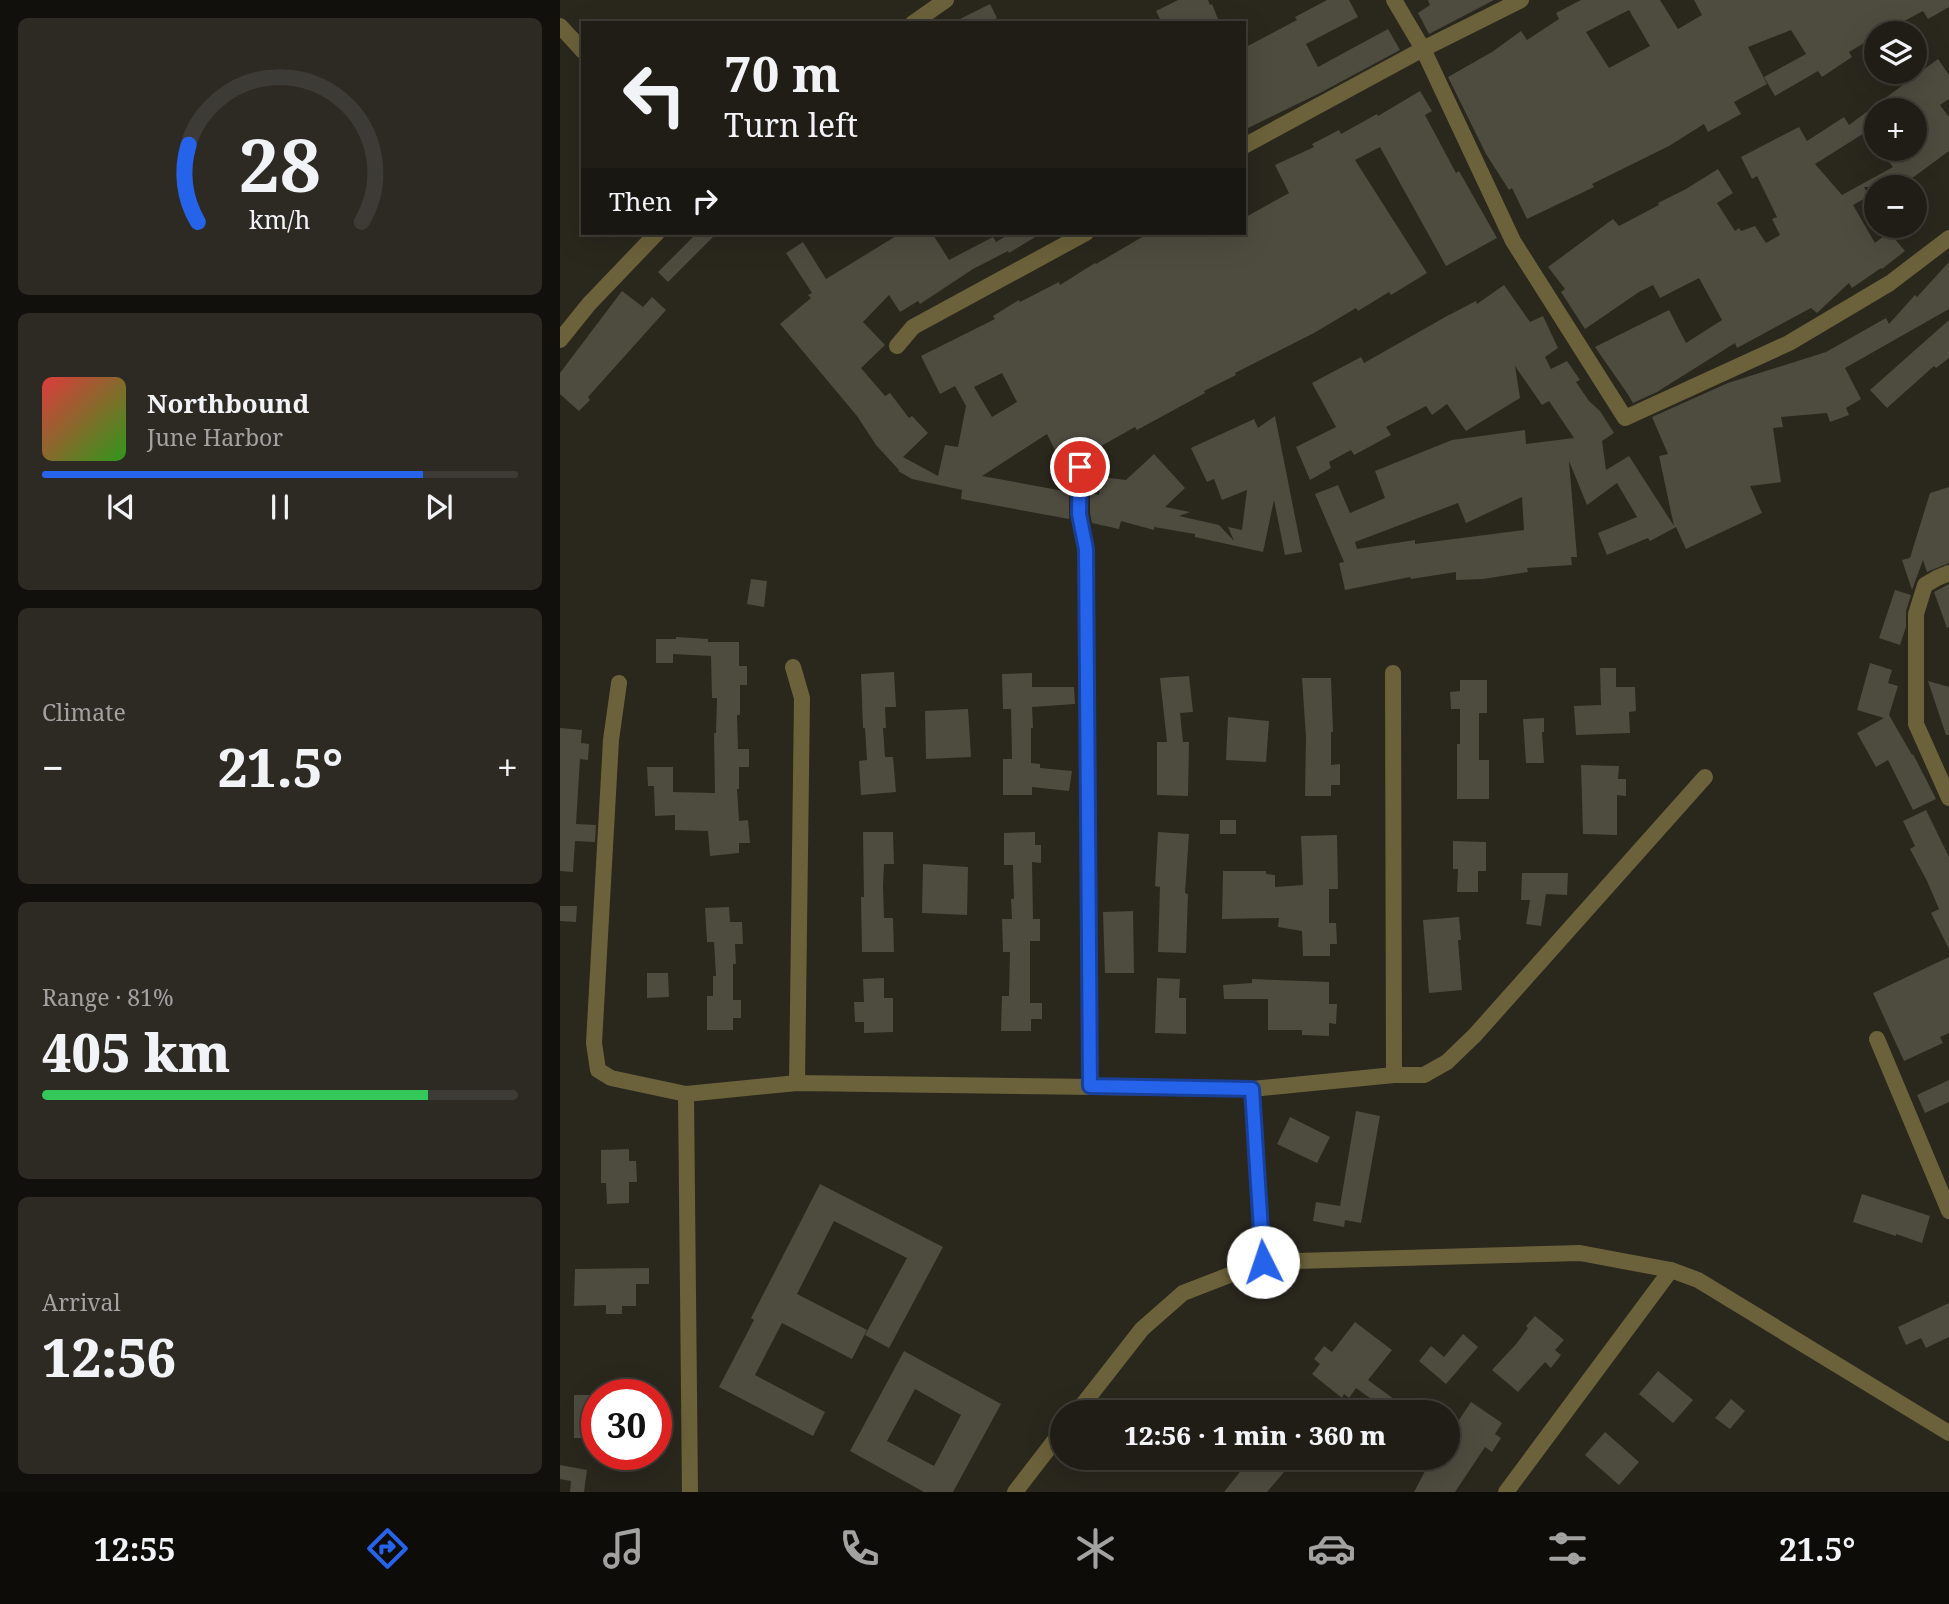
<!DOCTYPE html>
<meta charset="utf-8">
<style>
:root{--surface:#201d16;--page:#2d2a23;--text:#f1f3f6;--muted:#a2a2a1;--line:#3d3b35;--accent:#2563eb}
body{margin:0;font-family:"Noto Serif",serif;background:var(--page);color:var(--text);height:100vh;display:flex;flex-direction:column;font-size:26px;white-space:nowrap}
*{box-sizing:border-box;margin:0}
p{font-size:23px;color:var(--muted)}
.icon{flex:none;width:38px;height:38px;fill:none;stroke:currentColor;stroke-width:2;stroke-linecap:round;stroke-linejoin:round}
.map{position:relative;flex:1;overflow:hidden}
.details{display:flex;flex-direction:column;gap:18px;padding:18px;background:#12100c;width:560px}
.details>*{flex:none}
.hud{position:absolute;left:21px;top:21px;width:665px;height:214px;border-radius:0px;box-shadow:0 7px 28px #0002,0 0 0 2px var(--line);background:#201d16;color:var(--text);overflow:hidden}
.fabs{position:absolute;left:1304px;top:21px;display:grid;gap:14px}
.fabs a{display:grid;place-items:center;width:63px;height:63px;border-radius:50%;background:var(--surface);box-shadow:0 7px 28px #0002,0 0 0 2px var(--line);font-size:35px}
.speed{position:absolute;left:21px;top:1379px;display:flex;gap:14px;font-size:35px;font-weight:700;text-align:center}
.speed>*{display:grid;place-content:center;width:91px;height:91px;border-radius:50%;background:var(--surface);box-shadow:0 7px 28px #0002,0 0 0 2px var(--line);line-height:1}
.speed .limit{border:10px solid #d22;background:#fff;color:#111}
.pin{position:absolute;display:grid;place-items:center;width:60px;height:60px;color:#fff;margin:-30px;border:4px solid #fff;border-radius:50%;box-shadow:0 2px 7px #0007}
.me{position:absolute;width:77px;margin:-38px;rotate:356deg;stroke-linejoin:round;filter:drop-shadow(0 0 5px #0008)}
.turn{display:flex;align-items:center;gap:24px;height:147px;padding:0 28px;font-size:32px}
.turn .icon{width:91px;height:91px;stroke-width:2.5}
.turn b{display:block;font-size:49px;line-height:60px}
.then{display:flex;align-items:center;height:66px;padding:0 28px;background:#0003;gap:14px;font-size:26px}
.big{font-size:52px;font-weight:800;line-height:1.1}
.details .card{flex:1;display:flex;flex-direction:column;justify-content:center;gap:10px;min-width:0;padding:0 24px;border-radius:10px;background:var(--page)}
.details .dial{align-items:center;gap:0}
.dial svg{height:182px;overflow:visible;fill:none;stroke:var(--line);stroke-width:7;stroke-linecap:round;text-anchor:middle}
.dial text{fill:var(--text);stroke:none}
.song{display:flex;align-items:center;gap:21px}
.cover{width:84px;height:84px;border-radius:10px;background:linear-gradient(135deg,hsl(0 70% 55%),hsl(110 70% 35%))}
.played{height:7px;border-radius:4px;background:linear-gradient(90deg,var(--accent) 80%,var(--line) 80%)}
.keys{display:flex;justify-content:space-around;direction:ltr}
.heat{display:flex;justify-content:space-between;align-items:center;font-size:38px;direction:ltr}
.charge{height:10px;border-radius:5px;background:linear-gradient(90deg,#34c759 81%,var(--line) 0)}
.trip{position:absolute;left:490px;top:1400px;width:410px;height:70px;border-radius:35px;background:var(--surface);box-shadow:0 7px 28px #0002,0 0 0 2px var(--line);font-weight:800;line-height:70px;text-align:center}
.dock{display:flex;height:112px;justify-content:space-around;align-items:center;background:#0d0c09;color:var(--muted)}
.dock .icon{width:49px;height:49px}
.dock .current{color:var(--accent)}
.dock b{font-size:32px;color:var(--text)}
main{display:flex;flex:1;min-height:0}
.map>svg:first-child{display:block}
</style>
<main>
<section class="details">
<div class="card dial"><svg viewBox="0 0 100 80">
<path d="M14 69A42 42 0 1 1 86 69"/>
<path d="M14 69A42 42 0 0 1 10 35" stroke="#2563eb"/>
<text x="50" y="56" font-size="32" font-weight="700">28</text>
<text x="50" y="72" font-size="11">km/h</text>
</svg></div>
<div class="card">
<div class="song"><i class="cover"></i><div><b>Northbound</b><p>June Harbor</p></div></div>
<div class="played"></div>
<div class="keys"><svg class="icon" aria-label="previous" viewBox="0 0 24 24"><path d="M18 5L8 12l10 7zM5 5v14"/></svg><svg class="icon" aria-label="pause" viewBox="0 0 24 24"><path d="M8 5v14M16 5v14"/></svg><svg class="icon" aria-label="next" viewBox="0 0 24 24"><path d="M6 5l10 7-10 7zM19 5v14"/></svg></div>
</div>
<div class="card"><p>Climate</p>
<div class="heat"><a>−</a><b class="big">21.5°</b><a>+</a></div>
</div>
<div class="card"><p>Range · 81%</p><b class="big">405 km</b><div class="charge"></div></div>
<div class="card"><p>Arrival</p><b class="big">12:56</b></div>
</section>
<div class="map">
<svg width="1389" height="1492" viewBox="0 0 1389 1492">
<rect width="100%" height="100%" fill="#2a271d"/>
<!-- building -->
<g fill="#4e4b3f" fill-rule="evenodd">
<polygon points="618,0 648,0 650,5 652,4 658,19 648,23 602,23 596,11"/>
<polygon points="767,0 789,0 798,17 746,44 758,67 828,29 840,50 760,93 684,130 684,48 737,20 735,17"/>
<polygon points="868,0 934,0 869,34 858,13 870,5"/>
<path d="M1021,0H1100L1118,29L1142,15L1134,0H1389V7L1368,19L1363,11L1322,33H1316V36L1289,52L1292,57L1262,77L1258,71L1215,96L1204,77L1246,54L1231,30L1188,47L1207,84L1174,102L1181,114L1148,132L1144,124L1109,146L1032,184L1034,187L967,219L952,188L949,190L926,154L888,77L932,52L961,31L967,40L999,19L996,13ZM1069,10L1090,46L1049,68L1026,32Z"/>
<polygon points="430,4 437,18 427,23 392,23"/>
<path d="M1378,59L1389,75V99L1380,105L1389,117V151L1340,187H1304L1309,196L1293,205L1315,243L1329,232L1345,251L1322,269L1321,268L1292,288L1289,283L1257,313L1251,308L1177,348L1175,343L1097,392L1073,403L1067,393L1035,347L1109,310L1126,343L1162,320L1139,278L1100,298L1093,285L1079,292L1025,329L1001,292L1005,289L988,267L1053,219L1059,226L1099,205L1098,203L1126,189L1158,169L1173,193L1157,203L1175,231L1179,228L1181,231L1195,226L1206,243L1220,235L1212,219L1217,217L1197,176L1192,179L1181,157L1239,127L1247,141L1284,117L1289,125ZM1316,110H1354V149H1319L1333,167L1282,195L1255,164L1306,132L1316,145Z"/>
<path d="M860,91L872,111L865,115L896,173L899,171L937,238L886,266L820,147L795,160L867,273L831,295L829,292L798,311L796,308L754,333L675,373L676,375L644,391L645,393L577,430L575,427L534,450L535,452L525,458H516L510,465L504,468L487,434L422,476L509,492V519L401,499L402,490L352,479L338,471L339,470L316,445L297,416L220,324L251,298L248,295L252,293L226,253L243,242L266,279L341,233H372L389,260L433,237L436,242L451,233H482L449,253L448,251L413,269L360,304L358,301L340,312L329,295L303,322L325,345L301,368L325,396L330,393L349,418L352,416L368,433L343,457L378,476L385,445L398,447L406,406L395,386L380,394L361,356L435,319L433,316L459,300L460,302L499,282L500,285L535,263L536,264L589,233H684V218L729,193L715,165L754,147L752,144L779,130L781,134L817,114L818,116ZM442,373L457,402L432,417L414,387Z"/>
<polygon points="137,233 157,233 108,282 98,272"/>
<path d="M1389,262V309L1285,368L1301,399L1286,408L1289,415L1270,422L1267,413L1221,417L1223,427L1213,428L1221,482L1190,486L1202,513L1126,549L1116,527L1090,541L1088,538L1047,555L1038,533L1077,517L1057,483L1027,505L1009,461L1017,557H1011L1012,565L967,568L968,572L923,579L896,580V572L851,579L850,577L785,590L779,563L784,562L755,494L778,485L790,513L825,498L815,471L892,440L965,430L966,444L1014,438L989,401L982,405L955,366L960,398L906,431L887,404L872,415L866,406L826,427L831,435L794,455L791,450L769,462L771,468L750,480L736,447L776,427L752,383L801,357L804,363L887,316L916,301L917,304L944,285L970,322L983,316L998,348L985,357L991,369L1007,361L1020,380L1016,382L1029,401L1040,411L1054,433L1042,441L1046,470L1069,456L1114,526L1099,456L1108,454L1092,417L1168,383L1266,352L1326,318L1329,324L1355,295L1357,297ZM962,497L964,530L855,544V540L797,549L795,542L898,503L906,523Z"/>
<polygon points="62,291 83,307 92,297 106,310 28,397 30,400 19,411 0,394 0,373"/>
<polygon points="1389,320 1389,358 1376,368 1374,366 1327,408 1310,390"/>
<polygon points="715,416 742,552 725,555 714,500 703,552 635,537 635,534 594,527 594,530 561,521 559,529 532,523 530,513 530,493 539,495 541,477 566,480 594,454 625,488 605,507 630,512 619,516 659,525 674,541 668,527 682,530 687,490 662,500 654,479 647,482 631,448 694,419 698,428"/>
<polygon points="1389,487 1389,563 1367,572 1363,560 1352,590 1342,560 1350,558 1370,493"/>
<polygon points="191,579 207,581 204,607 187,604"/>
<polygon points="1389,584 1389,627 1387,628 1374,592"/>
<polygon points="1335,590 1351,595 1346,611 1346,627 1340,645 1319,638"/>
<polygon points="116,637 148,639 148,642 179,642 179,666 187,666 187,685 180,685 180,715 177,715 178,749 189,749 189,767 179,767 179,789 177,789 179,821 188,820 190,843 179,843 179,853 150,856 148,831 115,830 115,815 95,816 94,786 88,786 87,767 113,767 113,792 155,793 154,733 156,733 157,698 152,698 151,656 113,654 113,663 96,663 96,639 116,639"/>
<polygon points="1310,663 1332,670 1328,683 1338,686 1329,715 1352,755 1353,754 1376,799 1353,810 1328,760 1316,767 1297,733 1324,718 1297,710"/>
<polygon points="1040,668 1056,668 1056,687 1075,687 1076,711 1069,712 1070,733 1016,735 1014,706 1041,705"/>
<polygon points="334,672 336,707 325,707 326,728 323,728 325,757 333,757 336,792 301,795 299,761 307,760 305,728 303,728 301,674"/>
<polygon points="472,673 472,687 514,687 515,704 472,707 473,728 471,728 471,763 480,764 480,768 512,771 509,791 472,787 472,795 443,795 443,759 452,759 451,709 443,709 442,674"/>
<polygon points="629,676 633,712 620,713 623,742 629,742 628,796 597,795 597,742 607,742 600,678"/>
<polygon points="742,678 771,678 773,732 771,732 771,765 780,764 780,785 771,785 771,796 745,796 746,737"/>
<polygon points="900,680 927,680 927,713 919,713 919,760 929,760 929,799 897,799 897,744 900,744 900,709 891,709 890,692 900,691"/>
<polygon points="1368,681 1389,687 1389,735 1386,735"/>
<polygon points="408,709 411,757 366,759 365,711"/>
<polygon points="668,717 709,721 706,762 666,760"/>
<polygon points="984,718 984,732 982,732 984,763 966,763 963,719"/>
<polygon points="0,728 22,730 21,743 29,744 28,760 20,759 16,824 36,825 35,842 15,841 13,872 0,871"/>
<polygon points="1021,765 1059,766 1058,779 1066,779 1066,796 1057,795 1057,835 1023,834"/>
<polygon points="1366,810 1389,857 1389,949 1371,913 1379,909 1367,881 1350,849 1355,846 1343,821"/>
<rect x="660" y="820" width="16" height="14"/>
<polygon points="303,832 333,832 334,864 324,864 323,886 324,918 333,918 334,952 302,952 301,897 304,897"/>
<polygon points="475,832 475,845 481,845 481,863 472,862 473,919 480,919 480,941 470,941 470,1003 482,1003 482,1019 471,1019 471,1031 441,1031 442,996 449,996 450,952 443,952 442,919 452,919 451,899 454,899 453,865 444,865 444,833"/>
<polygon points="598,832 629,834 625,893 628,894 626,953 598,952 600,887 595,886"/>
<polygon points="777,835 778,889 769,889 769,923 776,923 777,944 770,944 770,956 743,956 742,931 718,927 719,918 662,919 663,871 706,871 706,874 715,875 715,887 743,885 741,836"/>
<polygon points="893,841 926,842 926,871 918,871 918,892 897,892 898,869 893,869"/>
<polygon points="363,864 408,867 407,915 362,913"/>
<polygon points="962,873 1008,873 1007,895 986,894 981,926 966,924 970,900 961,900"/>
<polygon points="0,906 17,906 16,922 0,921"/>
<polygon points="169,907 170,922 182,922 183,944 175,944 176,964 173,964 173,1000 181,1000 181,1018 173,1018 173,1030 147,1030 147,996 153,996 153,976 156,976 154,942 147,942 145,908"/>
<polygon points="573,911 574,973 545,973 543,912"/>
<polygon points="899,917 901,940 898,940 902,990 869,993 863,920"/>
<polygon points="1389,957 1389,1033 1380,1037 1383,1043 1344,1061 1313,993"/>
<polygon points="87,973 108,973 109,997 87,998"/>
<polygon points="324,978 324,998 333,998 333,1032 304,1033 304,1022 295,1022 294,1002 304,1002 303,979"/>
<polygon points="597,978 620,979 619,998 626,998 626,1034 595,1033"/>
<polygon points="692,979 769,982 769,1004 777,1004 776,1024 769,1023 769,1036 742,1035 742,1030 708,1030 708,999 664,999 663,985 692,983"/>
<polygon points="1389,1080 1389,1102 1365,1113 1357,1095"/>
<polygon points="796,1111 820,1116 801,1223 785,1220 784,1227 753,1221 756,1202 780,1206"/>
<polygon points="730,1117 770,1137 757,1163 717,1144"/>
<polygon points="69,1149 69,1161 76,1161 77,1182 69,1182 69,1203 47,1204 46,1183 41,1183 41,1150"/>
<polygon points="260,1184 383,1247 329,1348 305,1335 347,1258 274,1221 237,1294 307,1330 292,1359 222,1323 195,1375 265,1412 253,1436 159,1387 194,1320 191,1318"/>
<polygon points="1302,1194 1370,1216 1362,1243 1336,1234 1336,1236 1293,1222"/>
<polygon points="89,1268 89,1284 76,1284 76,1306 62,1306 62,1314 46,1314 46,1305 14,1306 15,1269"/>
<polygon points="1389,1303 1389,1337 1366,1348 1361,1338 1346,1345 1338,1327"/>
<polygon points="975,1316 1004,1340 995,1350 1001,1355 991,1368 985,1362 958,1392 932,1370 957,1343 968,1328 966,1326"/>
<polygon points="795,1322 832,1350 808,1380 838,1402 830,1412 812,1412 818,1404 796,1388 789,1398 784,1394 782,1398 752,1374 760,1364 754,1359 764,1346 772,1352"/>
<polygon points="903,1334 918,1347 886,1384 859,1361 871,1346 884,1357"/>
<path d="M344,1351L441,1404L393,1492H364L290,1451ZM355,1389L401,1415L374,1466L327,1441Z"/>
<polygon points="1098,1371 1133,1400 1113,1423 1079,1394"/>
<rect x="14" y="1395" width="23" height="43"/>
<polygon points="1171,1399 1185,1411 1170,1429 1155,1418"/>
<polygon points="911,1402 942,1423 935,1434 941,1438 932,1452 925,1447 895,1492 854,1492 872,1458 887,1458 887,1438"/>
<polygon points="1045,1432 1079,1462 1059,1485 1025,1455"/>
<polygon points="691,1458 736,1458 707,1492 664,1492"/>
<polygon points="0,1465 27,1470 24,1492 10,1492 11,1481 0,1479"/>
</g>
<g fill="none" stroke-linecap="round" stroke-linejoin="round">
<!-- minor -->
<g stroke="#6b613a" stroke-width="16">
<polyline points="834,0 863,49 953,241 1065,418 1229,343 1330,283 1389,238"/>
<polyline points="353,23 386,0"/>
<polyline points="0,26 23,51"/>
<polyline points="684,146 863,49 961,0"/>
<polyline points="0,340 29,304 97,233"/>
<polyline points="337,346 353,327 526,233"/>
<polyline points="520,467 519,514 526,549 530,1086"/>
<polyline points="1389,573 1377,578 1365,585 1356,614 1356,724 1389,798"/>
<polyline points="233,667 242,698 237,1083"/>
<polyline points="59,683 51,740 34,1043 38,1070 51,1078 126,1094"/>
<polyline points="1317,1039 1389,1211"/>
<polyline points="834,1075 864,1075 887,1062 915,1035 1145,777"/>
<polyline points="692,1089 703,1262"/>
<polyline points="517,1412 582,1329 623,1293 703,1262 1020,1253 1111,1270 1138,1280 1389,1433"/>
<polyline points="130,1492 126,1094 237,1083 692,1089 834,1075 833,673"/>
<polyline points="455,1492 502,1431"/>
<polyline points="946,1492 1111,1270"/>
</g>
</g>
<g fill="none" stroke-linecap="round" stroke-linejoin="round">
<!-- route casing -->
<g stroke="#184099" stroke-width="18">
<polyline id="route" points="520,467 519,514 526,549 530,1086 692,1089 703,1262"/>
</g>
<!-- route -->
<use href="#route" stroke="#2563eb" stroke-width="12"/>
</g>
</svg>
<div class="fabs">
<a><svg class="icon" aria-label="layers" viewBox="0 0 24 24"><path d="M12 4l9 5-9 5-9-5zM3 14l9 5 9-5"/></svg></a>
<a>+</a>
<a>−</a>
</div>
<div class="speed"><div class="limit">30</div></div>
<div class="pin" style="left:520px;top:467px;background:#d93025"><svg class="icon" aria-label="arrive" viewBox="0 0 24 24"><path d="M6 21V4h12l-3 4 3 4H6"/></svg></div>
<svg class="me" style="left:703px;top:1262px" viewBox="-20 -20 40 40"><circle r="19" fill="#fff"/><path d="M0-13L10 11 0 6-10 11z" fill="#2563eb"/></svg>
<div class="trip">12:56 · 1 min · 360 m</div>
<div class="hud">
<div class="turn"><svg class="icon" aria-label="left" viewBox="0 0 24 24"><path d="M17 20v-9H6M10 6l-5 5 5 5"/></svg><div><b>70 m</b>Turn left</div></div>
<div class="then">Then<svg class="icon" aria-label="right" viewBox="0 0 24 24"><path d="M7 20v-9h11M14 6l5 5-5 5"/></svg></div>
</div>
</div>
</main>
<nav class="dock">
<b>12:55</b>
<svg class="icon current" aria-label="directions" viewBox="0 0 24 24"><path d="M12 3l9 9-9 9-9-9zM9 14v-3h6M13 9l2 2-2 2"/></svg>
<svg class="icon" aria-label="music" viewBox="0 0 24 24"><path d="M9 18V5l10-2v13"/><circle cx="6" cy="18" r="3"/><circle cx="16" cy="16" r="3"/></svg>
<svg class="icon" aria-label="phone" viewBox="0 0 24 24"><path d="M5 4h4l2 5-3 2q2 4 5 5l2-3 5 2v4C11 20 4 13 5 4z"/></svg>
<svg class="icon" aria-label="climate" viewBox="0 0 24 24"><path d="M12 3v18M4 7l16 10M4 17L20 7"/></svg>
<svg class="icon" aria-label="car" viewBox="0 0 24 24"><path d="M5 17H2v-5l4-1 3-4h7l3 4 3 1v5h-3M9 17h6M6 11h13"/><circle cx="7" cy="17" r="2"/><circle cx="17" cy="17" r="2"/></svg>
<svg class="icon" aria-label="filters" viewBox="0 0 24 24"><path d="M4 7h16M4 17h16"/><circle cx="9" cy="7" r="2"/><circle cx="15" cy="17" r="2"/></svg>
<b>21.5°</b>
</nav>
